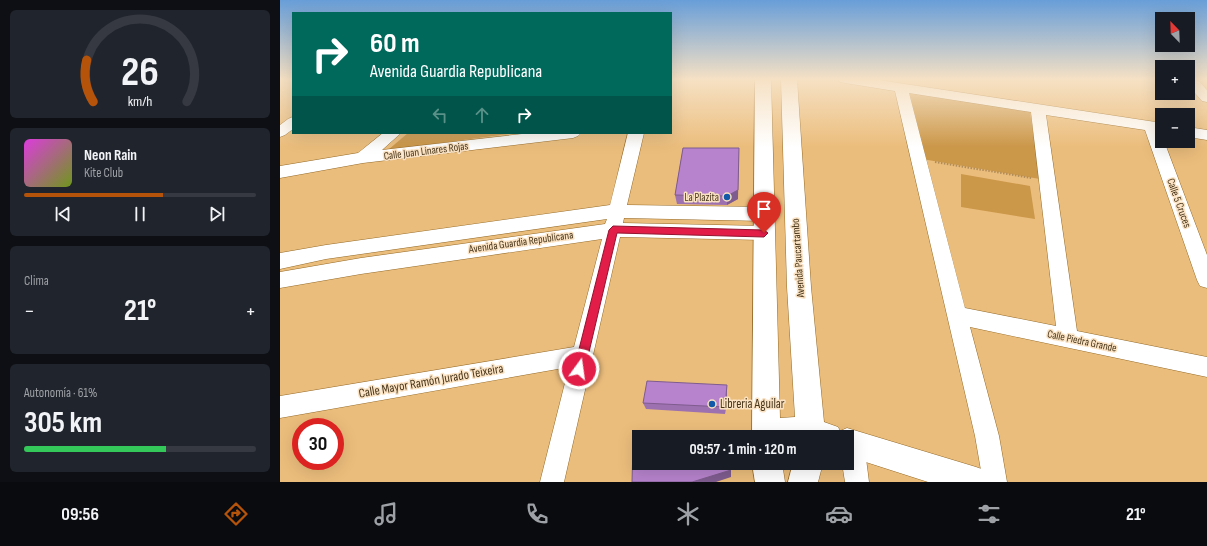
<!DOCTYPE html>
<html lang="es">
<meta charset="utf-8">
<style>
:root{--surface:#171b24;--page:#20242c;--text:#f1f3f6;--muted:#9ea1a6;--line:#363941;--accent:#b45309}
body{margin:0;font-family:"Sofia Sans Condensed",sans-serif;background:var(--page);color:var(--text);height:100vh;display:flex;flex-direction:column;font-size:15px;white-space:nowrap}
*{box-sizing:border-box;margin:0}
p{font-size:13px;color:var(--muted)}
.icon{flex:none;width:22px;height:22px;fill:none;stroke:currentColor;stroke-width:2;stroke-linecap:round;stroke-linejoin:round}
.map{position:relative;flex:1;overflow:hidden}
.sheet{display:flex;flex-direction:column;gap:10px;padding:10px;background:#0d0f14;width:280px}
.sheet>*{flex:none}
.guide{position:absolute;left:12px;top:12px;width:380px;height:122px;border-radius:0px;box-shadow:0 4px 16px #0002;background:#00695c;color:#fff;overflow:hidden}
.needle{width:26px;rotate:337deg}
.fabs{position:absolute;left:875px;top:12px;display:grid;gap:8px}
.fabs a{display:grid;place-items:center;width:40px;height:40px;border-radius:0px;background:var(--surface);box-shadow:0 4px 16px #0002;font-size:20px}
.speed{position:absolute;left:12px;top:418px;display:flex;gap:8px;font-size:20px;font-weight:700;text-align:center}
.speed>*{display:grid;place-content:center;width:52px;height:52px;border-radius:50%;background:var(--surface);box-shadow:0 4px 16px #0002;line-height:1}
.speed .limit{border:6px solid #d22;background:#fff;color:#111}
.pin{position:absolute;display:grid;place-items:center;width:34px;height:34px;color:#fff;margin:-41px -17px;border-radius:50% 50% 50% 0;rotate:-45deg;box-shadow:0 0 4px #0007}
.pin .icon{rotate:45deg}
.me{position:absolute;width:44px;margin:-22px;rotate:14deg;stroke-linejoin:round;filter:drop-shadow(0 0 3px #0008)}
.turn{display:flex;align-items:center;gap:14px;height:84px;padding:0 12px;font-size:18px}
.turn .icon{width:52px;height:52px;stroke-width:2.5}
.turn b{display:block;font-size:28px;line-height:34px}
.lanes{display:flex;align-items:center;height:38px;padding:0 12px;background:#0003;justify-content:center;gap:20px;direction:ltr}
.lanes .off{opacity:.35}
.big{font-size:30px;font-weight:700;line-height:1.1}
.sheet .tile{flex:1;display:flex;flex-direction:column;justify-content:center;gap:6px;min-width:0;padding:0 14px;border-radius:6px;background:var(--page)}
.sheet .dial{align-items:center;gap:0}
.dial svg{height:104px;overflow:visible;fill:none;stroke:var(--line);stroke-width:7;stroke-linecap:round;text-anchor:middle}
.dial text{fill:var(--text);stroke:none}
.song{display:flex;align-items:center;gap:12px}
.cover{width:48px;height:48px;border-radius:6px;background:linear-gradient(135deg,hsl(300 70% 55%),hsl(80 70% 35%))}
.played{height:4px;border-radius:2px;background:linear-gradient(90deg,var(--accent) 60%,var(--line) 60%)}
.keys{display:flex;justify-content:space-around;direction:ltr}
.heat{display:flex;justify-content:space-between;align-items:center;font-size:22px;direction:ltr}
.charge{height:6px;border-radius:3px;background:linear-gradient(90deg,#34c759 61%,var(--line) 0)}
.trip{position:absolute;left:352px;top:430px;width:222px;height:40px;border-radius:0px;background:var(--surface);box-shadow:0 4px 16px #0002;font-weight:700;line-height:40px;text-align:center}
.tab-bar{display:flex;height:64px;justify-content:space-around;align-items:center;background:#090b0e;color:var(--muted)}
.tab-bar .icon{width:28px;height:28px}
.tab-bar .selected{color:var(--accent)}
.tab-bar b{font-size:18px;color:var(--text)}
main{display:flex;flex:1;min-height:0}
.map>svg:first-child{display:block}
</style>
<main>
<section class="sheet">
<div class="tile dial"><svg viewBox="0 0 100 80">
<path d="M14 69A42 42 0 1 1 86 69"/>
<path d="M14 69A42 42 0 0 1 9 37" stroke="#b45309"/>
<text x="50" y="56" font-size="32" font-weight="700">26</text>
<text x="50" y="72" font-size="11">km/h</text>
</svg></div>
<div class="tile">
<div class="song"><i class="cover"></i><div><b>Neon Rain</b><p>Kite Club</p></div></div>
<div class="played"></div>
<div class="keys"><svg class="icon" aria-label="previous" viewBox="0 0 24 24"><path d="M18 5L8 12l10 7zM5 5v14"/></svg><svg class="icon" aria-label="pause" viewBox="0 0 24 24"><path d="M8 5v14M16 5v14"/></svg><svg class="icon" aria-label="next" viewBox="0 0 24 24"><path d="M6 5l10 7-10 7zM19 5v14"/></svg></div>
</div>
<div class="tile"><p>Clima</p>
<div class="heat"><a>−</a><b class="big">21°</b><a>+</a></div>
</div>
<div class="tile"><p>Autonomía · 61%</p><b class="big">305 km</b><div class="charge"></div></div>
</section>
<div class="map">
<svg width="927" height="482" viewBox="0 0 927 482">
<rect width="100%" height="100%" fill="#ebbd7c"/>
<!-- green -->
<g fill="#cb9749">
<polygon points="628,92 750,112 760,179 642,159"/>
<polygon points="128,133 236,133 108,150"/>
<polygon points="681,174 750,186 755,219 681,207"/>
</g>
<g fill="none" stroke-linecap="round" stroke-linejoin="round">
<!-- minor casing -->
<g stroke="#946a28" stroke-width="1">
<g id="minor">
<path d="M558,79H592L882,123V141H884L927,255V288L920,286L917,280L865,130L766,115L797,331L927,357V377L690,327L719,436L727,482H703L695,436L615,91L565,83L560,82ZM629,93L751,112L776,326L685,308Z"/>
<polygon points="908,79 917,79 927,90 927,102 922,101 908,85"/>
<polygon points="13,117 13,129 5,135 0,137 0,125 8,119"/>
<polygon points="908,127 927,130 927,140 908,137"/>
<polygon points="103,133 121,133 102,150 251,133 301,133 298,136 293,138 83,163 0,178 0,166 78,153"/>
<polygon points="348,133 364,133 347,205 484,207 490,209 493,214 490,219 484,221 344,218 343,223 484,226 490,228 493,233 490,238 484,240 340,237 284,482 260,482 289,367 0,418 0,396 294,347 322,239 81,274 0,288 0,272 81,258 325,224 327,219 46,259 0,269 0,253 46,245 330,205"/>
<polygon points="572,431 580,435 584,443 589,482 565,482 562,463 567,463 567,437 563,437 564,435"/>
</g>
</g>
<!-- secondary casing -->
<g stroke="#946a28" stroke-width="1">
<g id="secondary">
<polygon points="475,79 491,79 500,418 515,417 507,287 501,79 517,79 531,287 544,422 558,427 560,431 567,428 696,467 707,471 711,482 648,482 567,456 567,437 472,437"/>
<polygon points="472,463 502,463 505,482 475,482"/>
<polygon points="513,463 543,463 538,482 508,482"/>
</g>
</g>
<!-- path -->
<polyline stroke="#b08c59" stroke-width="2" stroke-dasharray="1.5 1.5" stroke-linecap="butt" points="655,162 751,178"/>
<!-- minor -->
<use href="#minor" fill="#fff" fill-rule="evenodd"/>
<!-- secondary -->
<use href="#secondary" fill="#fff" fill-rule="evenodd"/>
</g>
<!-- wall -->
<g fill="#9d71af">
<polygon points="403,148 458,199 447,205 397,204 395,195"/>
<polygon points="447,385 447,392 445,414 366,409 363,403"/>
</g>
<!-- shaded-wall -->
<g fill="#7f5c8f">
<polygon points="459,148 458,199 447,205 447,196"/>
<polygon points="447,385 447,392 445,414 445,407"/>
<polygon points="451,463 451,477 436,482 412,482"/>
</g>
<!-- building -->
<g fill="#b683cc" stroke="#7f5c8f">
<polygon points="403,148 459,148 458,190 447,196 395,195"/>
<polygon points="367,381 447,385 445,407 363,403"/>
<polygon points="353,445 359,445 359,463 451,463 451,470 412,482 352,482"/>
</g>
<!-- sky -->
<linearGradient id="sky" x2="0" y2="1"><stop stop-color="#689ed8"/><stop offset="0.54" stop-color="#f6e1c4"/><stop offset="1" stop-color="#f6e1c4" stop-opacity="0"/></linearGradient>
<rect width="927" height="147" fill="url(#sky)"/>
<!-- route -->
<polygon fill="#e11d48" stroke="#92132f" points="333,226 484,230 488,233 484,237 337,233 305,369 303,373 299,374 295,373 294,369 329,230"/>
<!-- markers -->
<g fill="#125aa9" stroke="#fae2c3" stroke-width="1.5">
<circle cx="447" cy="197" r="4"/>
<circle cx="432" cy="404" r="4"/>
</g>
<g text-anchor="middle" dominant-baseline="central" stroke-width="3" stroke-linejoin="round" paint-order="stroke">
<!-- street labels -->
<g font-size="11" fill="#48361b" stroke="#fae2c3">
<text transform="translate(146 151) rotate(-7)">Calle Juan Linares Rojas</text>
<text transform="translate(899 203) rotate(70)">Calle 5 Cruces</text>
<text transform="translate(241 242) rotate(-8)">Avenida Guardia Republicana</text>
<text transform="translate(518 258) rotate(-94)">Avenida Paucartambo</text>
<text transform="translate(802 341) rotate(12)">Calle Piedra Grande</text>
</g>
<!-- poi labels -->
<g font-size="11" fill="#48361b" stroke="#fae2c3" text-anchor="end">
<text x="439" y="197">La Plazita</text>
</g>
<!-- near-street labels -->
<g font-size="13" fill="#48361b" stroke="#fae2c3">
<text transform="translate(151 381) rotate(-10)">Calle Mayor Ramón Jurado Teixeira</text>
</g>
<!-- near-poi labels -->
<g font-size="13" fill="#48361b" stroke="#fae2c3" text-anchor="start">
<text x="440" y="404">Libreria Aguilar</text>
</g>
</g>
</svg>
<div class="fabs">
<a><svg class="needle" viewBox="-14 -14 28 28"><path d="M0-13l5 13h-10z" fill="#e53935"/><path d="M0 13l5-13h-10z" fill="#9ea1a6"/></svg></a>
<a>+</a>
<a>−</a>
</div>
<div class="speed"><div class="limit">30</div></div>
<div class="pin" style="left:484px;top:233px;background:#d93025"><svg class="icon" aria-label="arrive" viewBox="0 0 24 24"><path d="M6 21V4h12l-3 4 3 4H6"/></svg></div>
<svg class="me" style="left:299px;top:369px" viewBox="-20 -20 40 40"><circle r="17" fill="#e11d48" stroke="#fff" stroke-width="3"/><path d="M0-11L8 9 0 5-8 9z" fill="#fff"/></svg>
<div class="trip">09:57 · 1 min · 120 m</div>
<div class="guide">
<div class="turn"><svg class="icon" aria-label="right" viewBox="0 0 24 24"><path d="M7 20v-9h11M14 6l5 5-5 5"/></svg><div><b>60 m</b>Avenida Guardia Republicana</div></div>
<div class="lanes"><svg class="icon off" aria-label="left" viewBox="0 0 24 24"><path d="M17 20v-9H6M10 6l-5 5 5 5"/></svg><svg class="icon off" aria-label="ahead" viewBox="0 0 24 24"><path d="M12 20V5M6 11l6-6 6 6"/></svg><svg class="icon" aria-label="right" viewBox="0 0 24 24"><path d="M7 20v-9h11M14 6l5 5-5 5"/></svg></div>
</div>
</div>
</main>
<nav class="tab-bar">
<b>09:56</b>
<svg class="icon selected" aria-label="directions" viewBox="0 0 24 24"><path d="M12 3l9 9-9 9-9-9zM9 14v-3h6M13 9l2 2-2 2"/></svg>
<svg class="icon" aria-label="music" viewBox="0 0 24 24"><path d="M9 18V5l10-2v13"/><circle cx="6" cy="18" r="3"/><circle cx="16" cy="16" r="3"/></svg>
<svg class="icon" aria-label="phone" viewBox="0 0 24 24"><path d="M5 4h4l2 5-3 2q2 4 5 5l2-3 5 2v4C11 20 4 13 5 4z"/></svg>
<svg class="icon" aria-label="climate" viewBox="0 0 24 24"><path d="M12 3v18M4 7l16 10M4 17L20 7"/></svg>
<svg class="icon" aria-label="car" viewBox="0 0 24 24"><path d="M5 17H2v-5l4-1 3-4h7l3 4 3 1v5h-3M9 17h6M6 11h13"/><circle cx="7" cy="17" r="2"/><circle cx="17" cy="17" r="2"/></svg>
<svg class="icon" aria-label="filters" viewBox="0 0 24 24"><path d="M4 7h16M4 17h16"/><circle cx="9" cy="7" r="2"/><circle cx="15" cy="17" r="2"/></svg>
<b>21°</b>
</nav>
